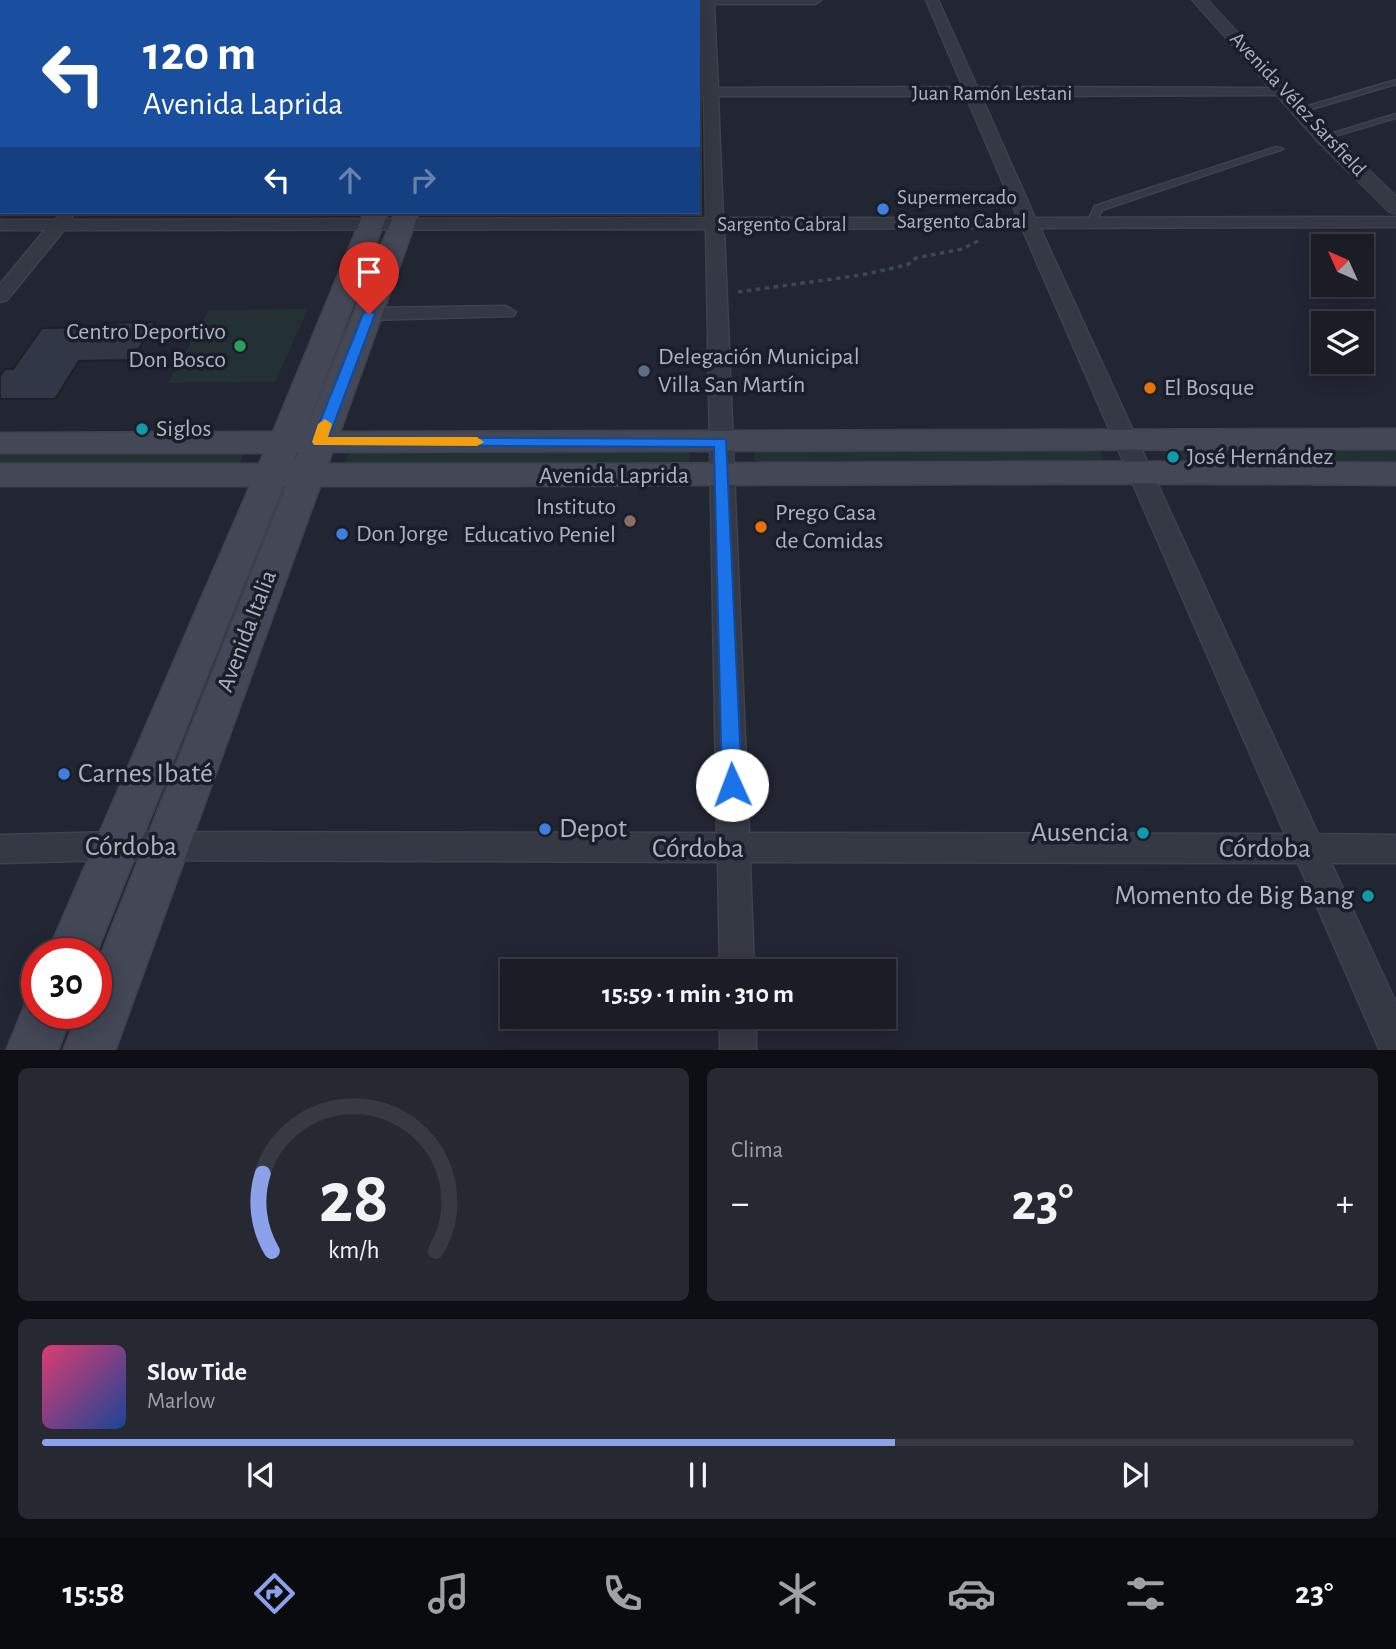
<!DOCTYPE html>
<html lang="es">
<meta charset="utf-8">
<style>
:root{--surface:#1a1c26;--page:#272932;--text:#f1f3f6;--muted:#9fa1a7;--line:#383a43;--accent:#8ba1ea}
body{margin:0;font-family:"Alegreya Sans",sans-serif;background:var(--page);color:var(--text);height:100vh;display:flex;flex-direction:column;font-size:26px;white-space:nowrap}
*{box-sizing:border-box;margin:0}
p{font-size:23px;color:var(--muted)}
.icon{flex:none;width:38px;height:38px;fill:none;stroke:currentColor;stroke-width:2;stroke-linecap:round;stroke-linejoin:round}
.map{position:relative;height:1050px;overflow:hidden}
.side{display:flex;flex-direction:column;gap:18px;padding:18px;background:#0e0f15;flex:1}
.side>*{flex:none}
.guide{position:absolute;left:0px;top:0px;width:700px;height:214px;box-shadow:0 4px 18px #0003,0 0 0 2px var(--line);background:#1a4fa0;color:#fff;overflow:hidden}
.needle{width:46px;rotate:315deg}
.tools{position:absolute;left:1311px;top:234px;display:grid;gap:14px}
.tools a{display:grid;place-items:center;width:63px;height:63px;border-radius:0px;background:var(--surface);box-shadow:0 4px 18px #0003,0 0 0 2px var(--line);font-size:35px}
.speed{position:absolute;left:21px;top:938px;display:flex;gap:14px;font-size:35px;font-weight:700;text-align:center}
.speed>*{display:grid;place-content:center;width:91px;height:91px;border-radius:50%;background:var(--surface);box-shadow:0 4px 18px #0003,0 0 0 2px var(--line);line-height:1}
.speed .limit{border:10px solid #d22;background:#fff;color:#111}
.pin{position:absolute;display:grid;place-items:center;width:60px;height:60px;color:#fff;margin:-72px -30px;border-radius:50% 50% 50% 0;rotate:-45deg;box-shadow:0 0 7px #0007}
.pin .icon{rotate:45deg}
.me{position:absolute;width:77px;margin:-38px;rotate:358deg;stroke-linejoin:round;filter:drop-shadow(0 0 5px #0008)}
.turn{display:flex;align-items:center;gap:24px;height:147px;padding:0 28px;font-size:32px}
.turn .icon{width:91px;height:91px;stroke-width:2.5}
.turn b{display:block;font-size:49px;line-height:60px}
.lanes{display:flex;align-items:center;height:66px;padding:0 28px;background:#0003;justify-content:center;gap:35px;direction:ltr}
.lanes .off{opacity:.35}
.big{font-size:52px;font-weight:700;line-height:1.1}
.side .card{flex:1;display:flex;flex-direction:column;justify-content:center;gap:10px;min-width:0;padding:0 24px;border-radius:10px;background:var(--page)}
.side .dial{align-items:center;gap:0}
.dial svg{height:182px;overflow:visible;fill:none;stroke:var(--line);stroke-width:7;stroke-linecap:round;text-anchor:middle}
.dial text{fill:var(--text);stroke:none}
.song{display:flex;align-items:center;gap:21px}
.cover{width:84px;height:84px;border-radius:10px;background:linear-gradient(135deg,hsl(340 70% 55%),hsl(220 70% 35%))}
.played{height:7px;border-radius:4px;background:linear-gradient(90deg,var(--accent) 65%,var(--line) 65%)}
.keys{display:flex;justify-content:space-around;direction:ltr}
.heat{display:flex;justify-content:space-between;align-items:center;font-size:38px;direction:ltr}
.side .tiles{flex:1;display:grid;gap:18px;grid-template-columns:1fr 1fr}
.card:last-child{grid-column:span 2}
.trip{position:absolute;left:500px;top:959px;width:396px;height:70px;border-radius:0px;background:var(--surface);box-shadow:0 4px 18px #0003,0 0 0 2px var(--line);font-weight:700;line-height:70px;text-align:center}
.tab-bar{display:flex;height:112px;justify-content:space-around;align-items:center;background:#0a0b0f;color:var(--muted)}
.tab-bar .icon{width:49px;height:49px}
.tab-bar .active{color:var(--accent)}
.tab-bar b{font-size:32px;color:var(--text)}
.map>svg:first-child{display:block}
</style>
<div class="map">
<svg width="1396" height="1051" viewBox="0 0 1396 1051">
<rect width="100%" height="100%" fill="#222633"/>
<!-- green -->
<g fill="#233034">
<polygon points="385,238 320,401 315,401 375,239"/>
<polygon points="308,309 275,382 168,383 209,310"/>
<polygon points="1165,447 1396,447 1396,464 1167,463 1161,450"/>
<polygon points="682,448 690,454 689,463 679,470 348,466 344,462 351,452"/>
<polygon points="1088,448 1100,451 1104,461 1095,467 755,465 754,453 764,449"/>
<polygon points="0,450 244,452 239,466 0,470"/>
<polygon points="273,498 283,498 161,814 150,814"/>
</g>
<!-- building -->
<polygon fill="#313747" stroke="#1c202b" stroke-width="2" points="155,322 132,360 79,361 55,399 0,399 0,376 5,369 13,369 42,328 103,327 107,323"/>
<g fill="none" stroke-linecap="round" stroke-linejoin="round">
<!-- service casing -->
<g stroke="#3e424e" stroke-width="3">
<g id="service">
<polygon points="1396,80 1396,84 1305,111 1298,109"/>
<polygon points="1396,114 1396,118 1324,139 1320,137"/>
<polygon points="1276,147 1283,149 1102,210 1095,223 1088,221 1095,206"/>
</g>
</g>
<!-- minor casing -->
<g stroke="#3e424e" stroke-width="3">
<g id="minor">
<path d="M0,0H821L815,4H714L718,88L963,87L926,0H938L977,87L1290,88V94L1285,95L981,96L1035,218L1396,217V227L1040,228L1318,834L1396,835V863H1331L1396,1003V1051H1380L1298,863L750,862L754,971H720L718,862L115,860L0,863V835L115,832L717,833L706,229L64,230L7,300L0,302V284L45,230H0V220H54L65,213L71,214L73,220L706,218L704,96H698V88H703L702,4L2,2L0,5ZM718,96H966L1018,218H723ZM1022,228L1285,834L749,833L724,229Z"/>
<rect x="0" y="89" width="2" height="8"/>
<polygon points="506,306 516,312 513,316 369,320 359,314 369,308"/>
<rect x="720" y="1017" width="36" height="34"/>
</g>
</g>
<!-- tertiary casing -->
<g stroke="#3e424e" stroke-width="2">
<polygon id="tertiary" points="1192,0 1208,0 1331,133 1396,196 1396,214 1389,212 1317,141"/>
</g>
<!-- secondary casing -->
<g stroke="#3e424e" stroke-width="3">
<g id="secondary">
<polygon points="453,0 471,0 452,2"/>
<polygon points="480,0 498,0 479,2"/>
<path d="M364,212H388L305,432L395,212H419L340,432L1396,429V449L332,452L328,464C684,465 1040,459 1396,463V485C1037,481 679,487 320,486L115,1051H63L78,1013H96V967L286,486H283L96,954H47L250,486H0V464H259L264,453H0V433L273,432ZM297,452H300L292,464Z"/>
<polygon points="37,992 37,1013 72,1013 58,1051 6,1051 29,995"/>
</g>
</g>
<!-- path -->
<polyline stroke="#3c494d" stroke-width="3.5" stroke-dasharray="4.5 4.5" stroke-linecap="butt" points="738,292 862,275 907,265 916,258 962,249 978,241"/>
<!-- service -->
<use href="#service" fill="#353944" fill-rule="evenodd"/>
<!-- minor -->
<use href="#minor" fill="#353944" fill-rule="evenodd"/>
<!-- tertiary -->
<use href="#tertiary" fill="#353944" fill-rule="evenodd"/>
<!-- secondary -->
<use href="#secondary" fill="#434756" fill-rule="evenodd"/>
</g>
<!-- route -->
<polygon fill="#1a73e8" stroke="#114b97" stroke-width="2" points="369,310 375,314 329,437 726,439 742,785 739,791 732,794 725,791 722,785 714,447 314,445 312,442 363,314"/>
<!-- slow -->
<polygon fill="#f59e0b" points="325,419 332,424 328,437 477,437 484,442 477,446 314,445 312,442 318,424"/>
<!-- markers -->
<g fill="#3f7fe0" stroke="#1a1e28" stroke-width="2.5">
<circle cx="883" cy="209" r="7"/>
<circle cx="342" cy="534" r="7"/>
<circle cx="64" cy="774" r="7"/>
<circle cx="545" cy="829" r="7"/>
</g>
<circle fill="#2e9e5b" stroke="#1a1e28" stroke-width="2.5" cx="240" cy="346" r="7"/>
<circle fill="#5c6f8a" stroke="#1a1e28" stroke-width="2.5" cx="644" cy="371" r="7"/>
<g fill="#e8710a" stroke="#1a1e28" stroke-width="2.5">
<circle cx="1150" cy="388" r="7"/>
<circle cx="761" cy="527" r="7"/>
</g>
<g fill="#0f9aa8" stroke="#1a1e28" stroke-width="2.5">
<circle cx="142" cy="429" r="7"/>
<circle cx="1173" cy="457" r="7"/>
<circle cx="1143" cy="833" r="7"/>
<circle cx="1368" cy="896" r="7"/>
</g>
<circle fill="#8d6e63" stroke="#1a1e28" stroke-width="2.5" cx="630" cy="521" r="7"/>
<g text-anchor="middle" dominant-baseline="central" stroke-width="7" stroke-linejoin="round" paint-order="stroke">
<!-- far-street labels -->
<g font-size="21" fill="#afb3c1" stroke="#1a1e28">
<text x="992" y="93">Juan Ramón Lestani</text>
<text transform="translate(1298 104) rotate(47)">Avenida Vélez Sarsfield</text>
<text x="782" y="224">Sargento Cabral</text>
</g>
<!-- far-poi labels -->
<g font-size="21" fill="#afb3c1" stroke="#1a1e28" text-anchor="start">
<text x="897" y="197">Supermercado<tspan x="897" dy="24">Sargento Cabral</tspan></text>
</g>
<!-- poi labels -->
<g font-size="24" fill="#afb3c1" stroke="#1a1e28" text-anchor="start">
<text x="226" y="332" text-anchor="end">Centro Deportivo<tspan x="226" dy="28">Don Bosco</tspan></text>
<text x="658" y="357">Delegación Municipal<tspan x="658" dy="28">Villa San Martín</tspan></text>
<text x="1164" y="388">El Bosque</text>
<text x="156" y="429">Siglos</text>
<text x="1187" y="457">José Hernández</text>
<text x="616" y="507" text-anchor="end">Instituto<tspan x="616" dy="28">Educativo Peniel</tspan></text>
<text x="775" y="513">Prego Casa<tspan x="775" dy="28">de Comidas</tspan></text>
<text x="356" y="534">Don Jorge</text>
</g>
<!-- street labels -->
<g font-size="24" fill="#afb3c1" stroke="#1a1e28">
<text x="614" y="476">Avenida Laprida</text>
<text transform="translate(247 631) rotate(-69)">Avenida Italia</text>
</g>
<!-- near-poi labels -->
<g font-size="28" fill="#afb3c1" stroke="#1a1e28" text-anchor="start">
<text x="78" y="774">Carnes Ibaté</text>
<text x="559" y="829">Depot</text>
<text x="1129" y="833" text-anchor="end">Ausencia</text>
<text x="1354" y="896" text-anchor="end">Momento de Big Bang</text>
</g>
<!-- near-street labels -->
<g font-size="28" fill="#afb3c1" stroke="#1a1e28">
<text x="131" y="847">Córdoba</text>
<text x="698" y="849">Córdoba</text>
<text x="1265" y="849">Córdoba</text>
</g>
</g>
</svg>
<div class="tools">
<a><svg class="needle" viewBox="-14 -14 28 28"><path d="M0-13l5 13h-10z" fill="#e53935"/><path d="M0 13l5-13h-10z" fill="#9fa1a7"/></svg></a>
<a><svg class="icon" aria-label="layers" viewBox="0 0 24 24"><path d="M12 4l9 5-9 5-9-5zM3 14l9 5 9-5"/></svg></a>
</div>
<div class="speed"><div class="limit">30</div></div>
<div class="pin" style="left:369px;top:314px;background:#d93025"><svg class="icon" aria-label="arrive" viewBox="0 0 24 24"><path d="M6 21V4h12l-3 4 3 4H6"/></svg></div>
<svg class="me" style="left:732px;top:785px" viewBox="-20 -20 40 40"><circle r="19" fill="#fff"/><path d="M0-13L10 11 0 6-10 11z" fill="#1a73e8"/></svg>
<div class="trip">15:59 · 1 min · 310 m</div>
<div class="guide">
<div class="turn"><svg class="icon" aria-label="left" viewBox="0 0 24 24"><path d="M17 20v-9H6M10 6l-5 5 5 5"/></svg><div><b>120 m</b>Avenida Laprida</div></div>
<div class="lanes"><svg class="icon" aria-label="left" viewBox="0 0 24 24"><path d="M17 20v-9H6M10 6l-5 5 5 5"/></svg><svg class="icon off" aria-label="ahead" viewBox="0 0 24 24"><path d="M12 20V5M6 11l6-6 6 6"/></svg><svg class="icon off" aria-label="right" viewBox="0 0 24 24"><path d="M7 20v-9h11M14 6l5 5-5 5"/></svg></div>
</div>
</div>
<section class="side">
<div class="tiles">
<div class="card dial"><svg viewBox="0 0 100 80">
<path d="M14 69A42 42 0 1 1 86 69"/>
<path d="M14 69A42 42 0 0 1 10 35" stroke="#8ba1ea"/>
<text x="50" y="56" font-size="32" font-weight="700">28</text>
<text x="50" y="72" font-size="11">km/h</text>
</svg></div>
<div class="card"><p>Clima</p>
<div class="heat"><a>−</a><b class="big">23°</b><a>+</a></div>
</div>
<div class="card">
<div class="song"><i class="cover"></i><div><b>Slow Tide</b><p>Marlow</p></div></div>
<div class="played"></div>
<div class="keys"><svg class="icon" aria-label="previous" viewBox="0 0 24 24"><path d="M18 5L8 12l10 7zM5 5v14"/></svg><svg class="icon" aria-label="pause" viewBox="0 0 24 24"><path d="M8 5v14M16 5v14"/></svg><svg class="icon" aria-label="next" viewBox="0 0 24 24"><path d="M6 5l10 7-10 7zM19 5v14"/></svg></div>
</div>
</div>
</section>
<nav class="tab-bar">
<b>15:58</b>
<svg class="icon active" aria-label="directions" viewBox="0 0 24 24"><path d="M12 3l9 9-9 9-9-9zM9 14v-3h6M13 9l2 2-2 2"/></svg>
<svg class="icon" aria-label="music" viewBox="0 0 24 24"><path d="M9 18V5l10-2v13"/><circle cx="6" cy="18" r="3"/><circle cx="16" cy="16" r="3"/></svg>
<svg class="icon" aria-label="phone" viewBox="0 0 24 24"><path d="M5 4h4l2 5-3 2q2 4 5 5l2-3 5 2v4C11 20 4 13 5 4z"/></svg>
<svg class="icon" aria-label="climate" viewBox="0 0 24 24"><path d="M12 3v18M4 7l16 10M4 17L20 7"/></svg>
<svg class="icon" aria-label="car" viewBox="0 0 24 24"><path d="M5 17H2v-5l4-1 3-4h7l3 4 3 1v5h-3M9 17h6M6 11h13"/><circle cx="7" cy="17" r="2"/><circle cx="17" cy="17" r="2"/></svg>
<svg class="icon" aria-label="filters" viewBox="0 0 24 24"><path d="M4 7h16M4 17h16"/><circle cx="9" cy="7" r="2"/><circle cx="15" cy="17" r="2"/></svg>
<b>23°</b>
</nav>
